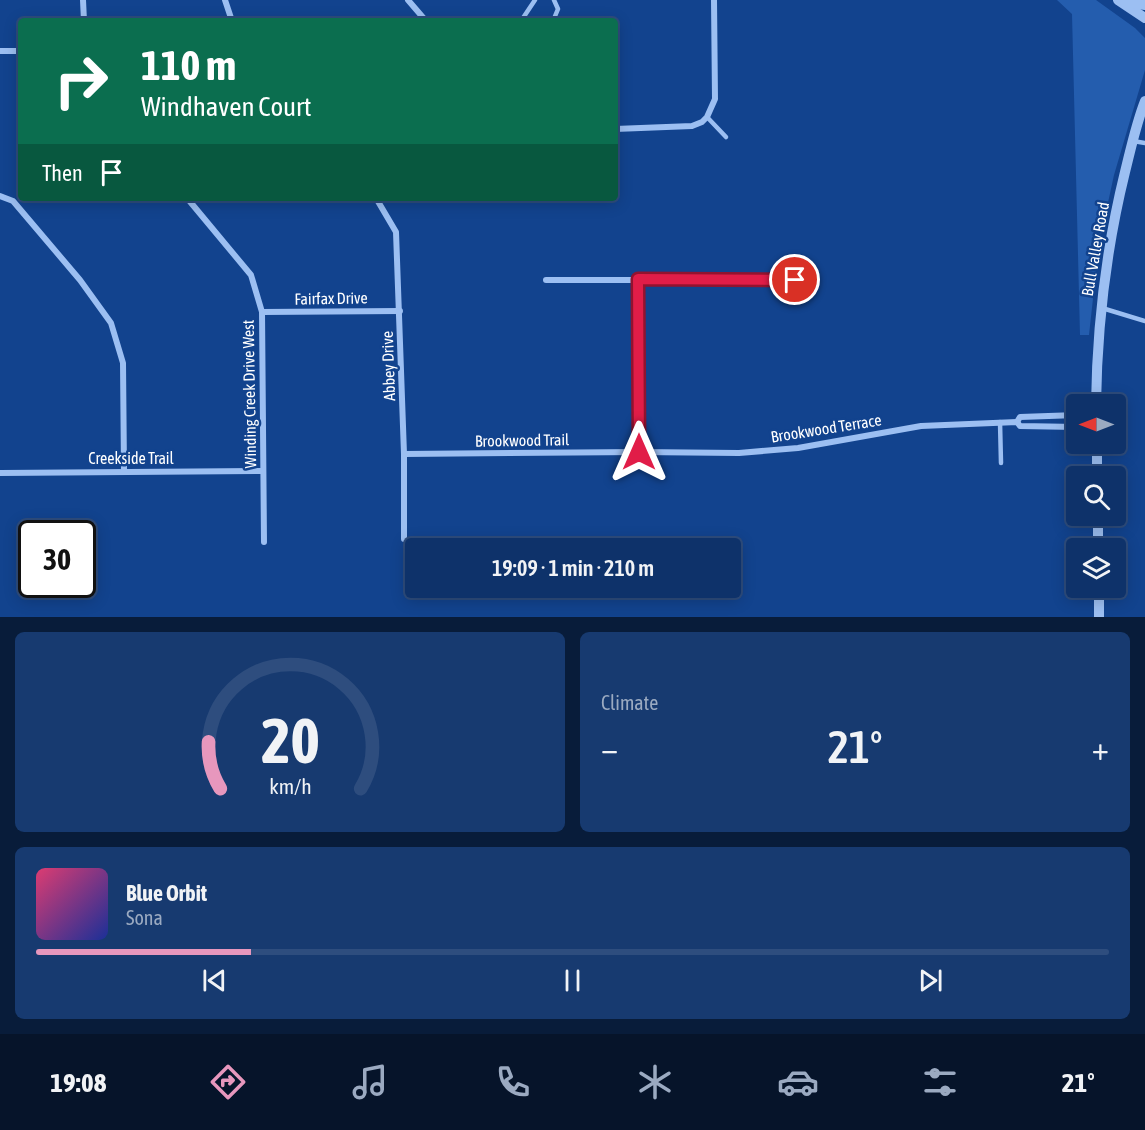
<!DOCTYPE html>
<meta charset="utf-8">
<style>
:root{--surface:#0e326a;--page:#173a70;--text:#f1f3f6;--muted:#9baac1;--line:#2e4d7e;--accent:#e797bd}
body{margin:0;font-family:"Asap Condensed",sans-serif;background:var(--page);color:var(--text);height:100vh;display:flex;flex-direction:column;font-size:22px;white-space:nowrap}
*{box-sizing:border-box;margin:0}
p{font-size:20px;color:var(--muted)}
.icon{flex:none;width:33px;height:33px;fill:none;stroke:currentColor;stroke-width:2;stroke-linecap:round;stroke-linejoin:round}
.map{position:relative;height:617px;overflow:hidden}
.details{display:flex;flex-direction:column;gap:15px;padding:15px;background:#081c3a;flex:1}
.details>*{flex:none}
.top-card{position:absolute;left:18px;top:18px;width:600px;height:183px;border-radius:6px;box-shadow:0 3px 15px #0003,0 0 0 2px var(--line);background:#0b6e4f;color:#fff;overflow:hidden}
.needle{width:39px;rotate:270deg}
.buttons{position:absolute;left:1066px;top:394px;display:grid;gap:12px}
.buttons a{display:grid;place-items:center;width:60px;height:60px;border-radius:6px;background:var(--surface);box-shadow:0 3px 15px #0003,0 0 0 2px var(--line);font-size:30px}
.speed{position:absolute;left:18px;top:520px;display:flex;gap:12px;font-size:30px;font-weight:700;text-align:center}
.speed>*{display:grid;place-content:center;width:78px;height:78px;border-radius:50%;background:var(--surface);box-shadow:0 3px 15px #0003,0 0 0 2px var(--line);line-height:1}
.speed .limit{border:3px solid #111;border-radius:9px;background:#fff;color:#111}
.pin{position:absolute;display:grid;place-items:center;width:51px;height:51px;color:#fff;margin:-26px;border:3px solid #fff;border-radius:50%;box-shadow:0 2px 6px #0007}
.me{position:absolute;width:66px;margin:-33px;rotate:0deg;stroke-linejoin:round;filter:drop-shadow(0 0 4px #0008)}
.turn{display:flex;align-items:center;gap:21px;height:126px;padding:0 24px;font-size:27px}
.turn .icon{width:78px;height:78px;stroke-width:2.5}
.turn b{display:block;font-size:42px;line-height:51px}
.then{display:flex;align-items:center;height:57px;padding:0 24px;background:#0003;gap:12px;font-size:22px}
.big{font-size:45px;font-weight:600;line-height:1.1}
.details .widget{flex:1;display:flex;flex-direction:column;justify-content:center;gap:9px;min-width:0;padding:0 21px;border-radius:9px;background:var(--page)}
.details .dial{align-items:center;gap:0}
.dial svg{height:156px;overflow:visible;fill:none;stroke:var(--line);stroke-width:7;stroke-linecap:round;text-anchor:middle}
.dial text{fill:var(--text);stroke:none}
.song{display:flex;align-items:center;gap:18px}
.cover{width:72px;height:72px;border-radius:9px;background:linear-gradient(135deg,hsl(340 70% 55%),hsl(230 70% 35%))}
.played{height:6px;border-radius:3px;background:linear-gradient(90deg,var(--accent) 20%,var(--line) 20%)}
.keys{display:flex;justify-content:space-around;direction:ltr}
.heat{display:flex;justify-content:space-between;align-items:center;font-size:33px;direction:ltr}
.details .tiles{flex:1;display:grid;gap:15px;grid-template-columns:1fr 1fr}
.widget:last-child{grid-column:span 2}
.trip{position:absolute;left:405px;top:538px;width:336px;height:60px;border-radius:6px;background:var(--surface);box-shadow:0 3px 15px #0003,0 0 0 2px var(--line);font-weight:600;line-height:60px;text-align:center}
.tabs{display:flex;height:96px;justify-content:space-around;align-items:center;background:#06142a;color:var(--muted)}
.tabs .icon{width:42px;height:42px}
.tabs .on{color:var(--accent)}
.tabs b{font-size:27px;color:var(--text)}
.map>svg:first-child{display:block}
</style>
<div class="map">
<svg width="1145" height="617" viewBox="0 0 1145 617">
<rect width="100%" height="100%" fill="#12438e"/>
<!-- green -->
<polygon fill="#245dae" points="1057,0 1096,0 1135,28 1145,38 1145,70 1114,175 1099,244 1089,335 1080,335 1072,14"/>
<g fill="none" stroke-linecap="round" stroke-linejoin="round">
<!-- service -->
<g stroke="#9cbff2" stroke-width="4.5">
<polyline points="521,21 535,0"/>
<polyline points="553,21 558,9 554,0"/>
<polyline points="707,117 726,137"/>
<polyline points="1133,141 1145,143"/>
<polyline points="1102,308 1145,321"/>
<polyline points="1000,422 1001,463"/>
</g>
<!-- minor -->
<g stroke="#9cbff2" stroke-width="6">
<polyline points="83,0 84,21"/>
<polyline points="225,0 232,21"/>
<polyline points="408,0 426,21"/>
<polyline points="0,51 21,51"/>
<polyline points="615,129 692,126 702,122 707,117 715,99 714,0"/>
<polyline points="0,196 13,201 80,280 111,323 123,363 124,471"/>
<polyline points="187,198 251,275 262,312 264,542"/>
<polyline points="376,198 396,232 404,454 404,539"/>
<polyline points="638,279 639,452"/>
<polyline points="546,280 795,280"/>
<polyline points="262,312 400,311"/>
<polyline points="1017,422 1020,417 1077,415"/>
<polyline points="404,454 639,452 739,453 798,448 921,426 1017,422 1020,426 1077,427"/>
<polyline points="0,473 263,471"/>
</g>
<!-- tertiary -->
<g stroke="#9cbff2" stroke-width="10">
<polyline points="1118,0 1145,18"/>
<polyline points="1125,2 1145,5"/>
<path d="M1096,405C1097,326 1106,249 1125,172C1131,148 1136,124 1145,101"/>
<polyline points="1097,444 1097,477"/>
<polyline points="1098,516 1098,549"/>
<polyline points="1099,588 1099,617"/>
</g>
</g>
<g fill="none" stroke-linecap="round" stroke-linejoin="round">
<!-- route casing -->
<g stroke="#92132f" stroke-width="15">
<polyline id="route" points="639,452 638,279 795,280"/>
</g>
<!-- route -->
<use href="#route" stroke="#e11d48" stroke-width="10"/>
</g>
<g text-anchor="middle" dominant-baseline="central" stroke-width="5" stroke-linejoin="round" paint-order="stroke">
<!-- street labels -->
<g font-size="16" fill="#fff" stroke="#12438e">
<text transform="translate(1095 249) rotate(-80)">Bull Valley Road</text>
<text transform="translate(331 298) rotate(-1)">Fairfax Drive</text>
<text transform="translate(388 366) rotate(-92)">Abbey Drive</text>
<text transform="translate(249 394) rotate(-91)">Winding Creek Drive West</text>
<text transform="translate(826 428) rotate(-9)">Brookwood Terrace</text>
<text transform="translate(522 440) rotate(-1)">Brookwood Trail</text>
<text x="131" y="458">Creekside Trail</text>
</g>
</g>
</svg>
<div class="buttons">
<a><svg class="needle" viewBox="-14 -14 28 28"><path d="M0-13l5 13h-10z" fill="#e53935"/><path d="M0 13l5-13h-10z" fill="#9baac1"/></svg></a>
<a><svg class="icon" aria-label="search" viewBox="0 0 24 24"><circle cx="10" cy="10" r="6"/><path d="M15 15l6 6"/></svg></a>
<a><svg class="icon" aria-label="layers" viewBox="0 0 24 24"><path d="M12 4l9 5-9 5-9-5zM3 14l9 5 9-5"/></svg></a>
</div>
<div class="speed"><div class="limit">30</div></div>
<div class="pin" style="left:795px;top:280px;background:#d93025"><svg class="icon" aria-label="arrive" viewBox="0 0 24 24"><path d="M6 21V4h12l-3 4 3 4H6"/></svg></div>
<svg class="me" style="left:639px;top:452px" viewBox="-20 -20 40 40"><path d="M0-17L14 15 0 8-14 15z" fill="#e11d48" stroke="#fff" stroke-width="4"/></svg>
<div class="trip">19:09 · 1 min · 210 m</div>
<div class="top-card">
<div class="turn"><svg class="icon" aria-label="right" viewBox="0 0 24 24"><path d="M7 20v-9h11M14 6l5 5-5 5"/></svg><div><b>110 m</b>Windhaven Court</div></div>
<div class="then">Then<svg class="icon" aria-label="arrive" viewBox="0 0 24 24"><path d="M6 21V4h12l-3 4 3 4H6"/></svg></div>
</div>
</div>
<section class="details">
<div class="tiles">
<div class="widget dial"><svg viewBox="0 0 100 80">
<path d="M14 69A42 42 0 1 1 86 69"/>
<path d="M14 69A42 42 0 0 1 8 45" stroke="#e797bd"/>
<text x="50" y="56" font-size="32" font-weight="700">20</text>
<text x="50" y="72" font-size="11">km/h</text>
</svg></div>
<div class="widget"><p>Climate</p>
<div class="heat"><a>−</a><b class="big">21°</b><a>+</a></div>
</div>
<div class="widget">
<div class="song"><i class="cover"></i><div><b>Blue Orbit</b><p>Sona</p></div></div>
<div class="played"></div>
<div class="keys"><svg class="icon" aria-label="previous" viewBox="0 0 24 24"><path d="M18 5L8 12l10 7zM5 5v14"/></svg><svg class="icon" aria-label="pause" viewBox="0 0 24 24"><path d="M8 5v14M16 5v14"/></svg><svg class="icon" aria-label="next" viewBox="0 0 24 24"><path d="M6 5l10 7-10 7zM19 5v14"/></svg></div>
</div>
</div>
</section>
<nav class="tabs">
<b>19:08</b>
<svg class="icon on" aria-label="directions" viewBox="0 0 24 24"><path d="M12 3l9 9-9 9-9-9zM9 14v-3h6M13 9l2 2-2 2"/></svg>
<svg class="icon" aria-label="music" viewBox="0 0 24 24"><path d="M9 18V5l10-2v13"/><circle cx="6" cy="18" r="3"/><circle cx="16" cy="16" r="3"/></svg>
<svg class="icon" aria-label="phone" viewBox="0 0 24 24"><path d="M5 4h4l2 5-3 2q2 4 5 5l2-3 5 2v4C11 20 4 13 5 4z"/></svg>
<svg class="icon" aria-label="climate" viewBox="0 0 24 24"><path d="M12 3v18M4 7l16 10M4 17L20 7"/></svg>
<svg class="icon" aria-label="car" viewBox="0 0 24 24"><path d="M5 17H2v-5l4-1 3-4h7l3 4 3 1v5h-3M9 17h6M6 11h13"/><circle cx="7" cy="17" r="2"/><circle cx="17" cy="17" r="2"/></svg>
<svg class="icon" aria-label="filters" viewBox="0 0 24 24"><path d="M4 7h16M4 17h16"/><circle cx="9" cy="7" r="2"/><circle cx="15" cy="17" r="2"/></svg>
<b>21°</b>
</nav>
